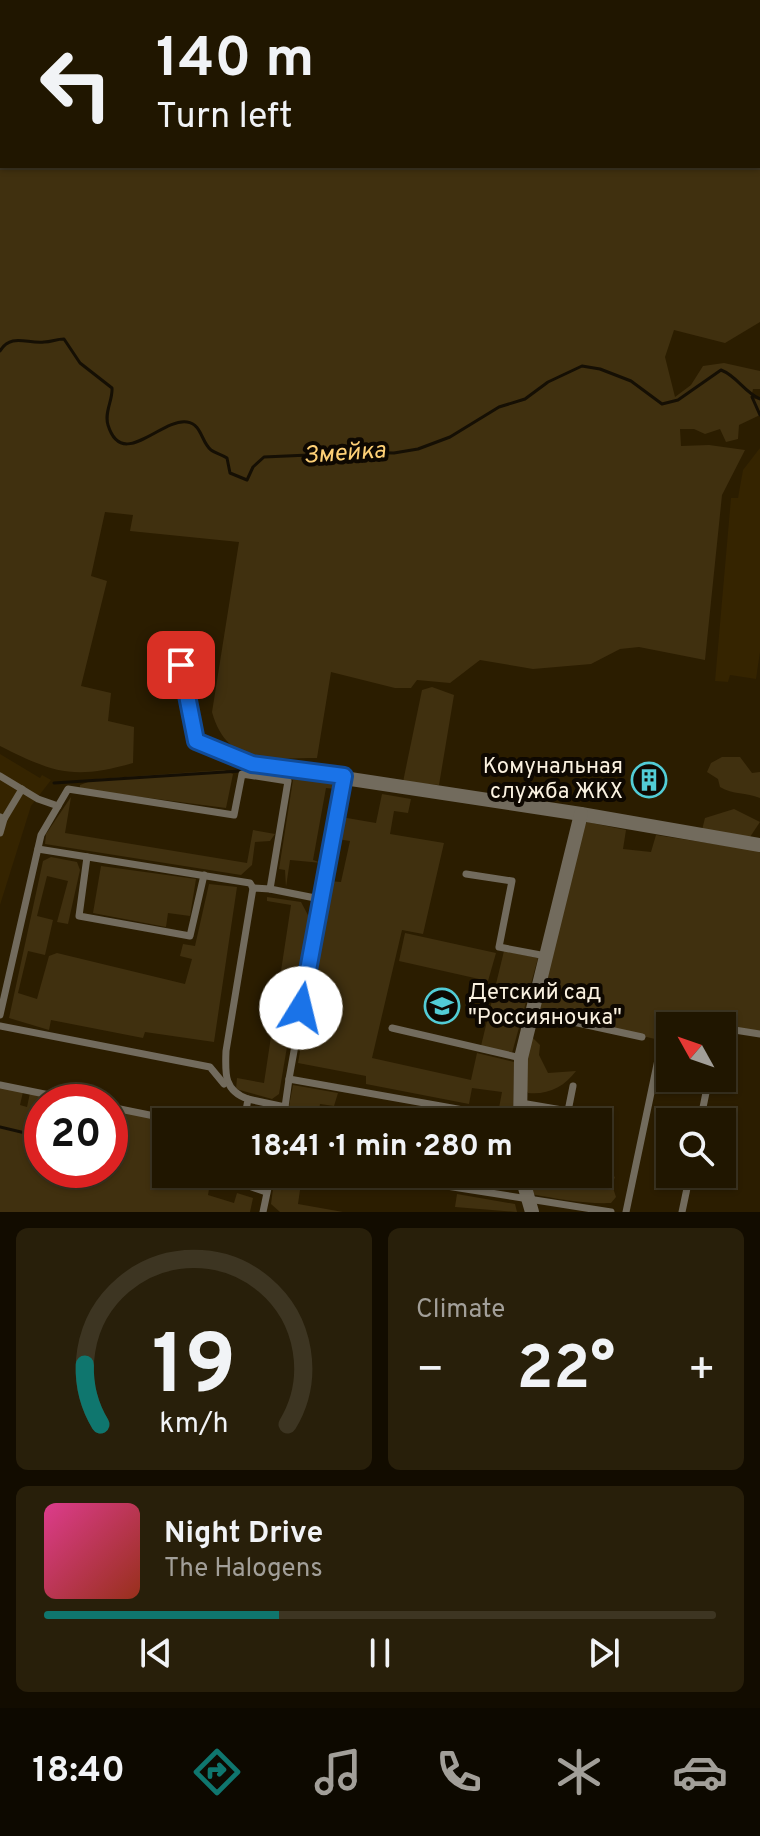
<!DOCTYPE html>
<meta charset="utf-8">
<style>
:root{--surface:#201600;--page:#281f0a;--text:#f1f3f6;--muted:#a29f99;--line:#3d3522;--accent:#0f766e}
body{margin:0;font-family:Overpass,sans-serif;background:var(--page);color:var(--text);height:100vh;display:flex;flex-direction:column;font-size:30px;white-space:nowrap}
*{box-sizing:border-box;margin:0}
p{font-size:26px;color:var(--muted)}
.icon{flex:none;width:44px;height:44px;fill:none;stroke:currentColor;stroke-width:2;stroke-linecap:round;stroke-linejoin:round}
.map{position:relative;height:1212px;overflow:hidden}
.panel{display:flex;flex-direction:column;gap:16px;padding:16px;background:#120c00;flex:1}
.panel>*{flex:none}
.banner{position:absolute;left:0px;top:0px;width:760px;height:168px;box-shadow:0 2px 6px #0004,0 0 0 2px var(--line);background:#201600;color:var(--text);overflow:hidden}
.needle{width:52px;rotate:310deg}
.buttons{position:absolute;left:656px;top:1012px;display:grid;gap:16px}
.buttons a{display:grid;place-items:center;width:80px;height:80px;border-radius:0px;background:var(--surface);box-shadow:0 2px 6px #0004,0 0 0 2px var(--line);font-size:40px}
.speed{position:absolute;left:24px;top:1084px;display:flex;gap:16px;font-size:40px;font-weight:700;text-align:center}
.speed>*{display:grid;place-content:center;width:104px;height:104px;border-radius:50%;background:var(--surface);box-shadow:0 2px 6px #0004,0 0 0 2px var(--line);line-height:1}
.speed .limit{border:12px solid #d22;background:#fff;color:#111}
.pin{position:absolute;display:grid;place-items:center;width:68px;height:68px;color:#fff;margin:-34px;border-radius:16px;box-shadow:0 4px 12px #0006}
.me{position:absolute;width:88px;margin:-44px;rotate:9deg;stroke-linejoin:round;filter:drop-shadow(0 0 6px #0008)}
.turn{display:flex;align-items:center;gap:28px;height:168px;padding:0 24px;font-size:36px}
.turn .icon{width:104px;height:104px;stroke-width:2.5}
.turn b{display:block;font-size:56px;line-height:68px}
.big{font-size:60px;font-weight:700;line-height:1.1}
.panel .widget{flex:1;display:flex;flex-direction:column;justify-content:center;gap:12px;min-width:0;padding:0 28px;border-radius:12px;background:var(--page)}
.panel .dial{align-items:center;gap:0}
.dial svg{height:208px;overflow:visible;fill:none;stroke:var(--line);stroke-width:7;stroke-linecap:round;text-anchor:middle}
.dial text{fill:var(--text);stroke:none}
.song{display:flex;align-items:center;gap:24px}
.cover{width:96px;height:96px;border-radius:12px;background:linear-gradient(135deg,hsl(330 70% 55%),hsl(10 70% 35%))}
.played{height:8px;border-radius:4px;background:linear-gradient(90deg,var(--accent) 35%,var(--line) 35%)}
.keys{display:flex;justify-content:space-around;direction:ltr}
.heat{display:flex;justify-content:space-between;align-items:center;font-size:44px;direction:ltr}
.panel .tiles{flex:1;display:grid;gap:16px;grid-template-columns:1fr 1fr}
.widget:last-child{grid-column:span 2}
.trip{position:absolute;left:152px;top:1108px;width:460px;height:80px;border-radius:0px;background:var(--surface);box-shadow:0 2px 6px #0004,0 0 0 2px var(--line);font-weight:700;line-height:80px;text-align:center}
.tabs{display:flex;height:128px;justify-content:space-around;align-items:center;background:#0d0900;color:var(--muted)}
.tabs .icon{width:56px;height:56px}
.tabs .active{color:var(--accent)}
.tabs b{font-size:36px;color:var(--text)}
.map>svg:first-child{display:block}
</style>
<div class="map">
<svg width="760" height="1212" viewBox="0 0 760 1212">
<rect width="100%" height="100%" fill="#2b1d00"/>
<!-- built -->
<g fill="#352400">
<polygon points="760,448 760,652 756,679 730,675 728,682 715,681 731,498 738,498 743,470"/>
<polygon points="0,754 40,778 42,775 51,780 31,806 0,905"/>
</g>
<!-- green -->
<g fill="#40300f" fill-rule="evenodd">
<path d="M0,0H760V322L725,343L674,330L665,357L675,397L691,385L703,366L724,363L760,371V389H753L751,398L760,400V415L739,425L738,439L726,442L720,429L705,434L694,429H680L681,446L709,445L745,450L722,495L705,660L639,647L620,649L591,664L533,669L480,660L450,683L417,680L411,688H395L331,672L317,758C271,758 227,767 212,712L239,542L130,531L133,515L105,512L91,576L107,581L81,686L111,693L108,721L134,727L133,763C73,780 54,773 0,746ZM2,2H758V166H2Z"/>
<polygon points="432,687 454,695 439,785 403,782 422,690"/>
<path d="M722,757H740L752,773L760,772V798C746,792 733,795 720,787L718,779L707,772L711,763Z"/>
<polygon points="264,769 336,781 336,789 326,788 313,860 322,863 290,860 286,887 285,870 279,869 293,780 247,773"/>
<polygon points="224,770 233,774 226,808 80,789 80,785 96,779"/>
<polygon points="382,794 411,799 408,813 394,811 390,834 444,843 423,934 402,930 372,1058 471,1080 477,1053 514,1062 513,1106 507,1110 499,1108 502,1092 472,1088 469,1104 366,1084 366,1076 298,1063 329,881 341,882 350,841 337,839 341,817 376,823"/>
<polygon points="71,797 65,833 247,863 253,830 275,834 270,841 255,842 252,865 241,875 45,844 46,834"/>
<polygon points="734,809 760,822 750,837 702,830 705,818"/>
<polygon points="587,822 626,830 623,849 651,852 656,835 760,851 760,1034 722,1026 670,1026 668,1042 535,1011 579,833"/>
<polygon points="51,857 77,862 80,870 68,924 57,922 68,881 47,876 37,916 53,920 45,955 28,951 18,993 37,999 49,956 57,953 185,984 192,959 180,956 183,944 195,946 209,884 237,887 214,1042 145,1032 143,1038 51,1020 49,1030 9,1018 43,861"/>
<polygon points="101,866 196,879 190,916 168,913 166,927 93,913"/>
<polygon points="267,897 301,902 309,917 279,1094 272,1099 236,1089 237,1078 264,1083 291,905 267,901"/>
<polygon points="405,933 496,953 488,981 399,961"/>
<polygon points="504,951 538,958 512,1053 481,1046"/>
<path d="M530,1035L540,1045L539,1055L548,1073L576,1071C564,1087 548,1095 528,1093L523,1085Z"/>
<polygon points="293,1085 338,1093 334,1106 320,1104 317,1122 286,1122"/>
<polygon points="0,1087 23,1092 20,1105 27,1107 30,1093 74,1102 42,1102 42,1170 110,1170 110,1109 172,1122 166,1122 166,1174 211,1177 208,1195 234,1203 237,1193 253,1198 250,1212 0,1212"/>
<path d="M601,1169L615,1177L612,1185L616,1197L611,1203C584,1204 558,1199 531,1194L532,1181L526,1176L560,1174L573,1179L577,1187Z"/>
<polygon points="275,1174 322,1174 320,1185 301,1183 298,1204 343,1212 280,1212 271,1204"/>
<polygon points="457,1194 515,1204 517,1212 455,1207"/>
</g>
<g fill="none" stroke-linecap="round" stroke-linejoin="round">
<!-- stream -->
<g stroke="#150f04" stroke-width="3">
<path d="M0,351C11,333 27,344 44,342C52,342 56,339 64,339L80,363L112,388C113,400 104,412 108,425C122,471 161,418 187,422C202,424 201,442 211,450C215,453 221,454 227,458L230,473L247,480L253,467L264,457L309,455L326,458L339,452L394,453L418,449L450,437L499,407L525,399L548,382L582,366L600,369L631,381L662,404L678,400L721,370C737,376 744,392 760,399"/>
<polyline points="752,397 760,415"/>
<polyline points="54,783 240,771"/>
<polyline points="0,1127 42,1137"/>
</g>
<!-- service -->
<g stroke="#726b5d" stroke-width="7">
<polyline points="0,776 38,799 58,806"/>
<polyline points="0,817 4,819 22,789"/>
<polyline points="0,833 4,819"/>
<polyline points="38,849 250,883 253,888"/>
<polyline points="87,857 79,916 190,936 204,875"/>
<polyline points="466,874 512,881 499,947 546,956"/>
<polyline points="270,889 320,899"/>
<polyline points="532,1013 642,1037"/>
<path d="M0,1015L41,835L68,789L234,815L242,774L288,781L270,889L253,888L226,1051C225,1074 224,1091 248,1099L244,1122"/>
<polyline points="0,1026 210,1067 224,1084"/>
<polyline points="392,1028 521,1058"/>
<polyline points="722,1028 760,1034"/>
<polyline points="289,1079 343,778"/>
<polyline points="0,1085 84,1102"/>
<polyline points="248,1099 285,1107 289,1079 520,1120"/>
<polyline points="521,1103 568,1111 573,1086"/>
<polyline points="110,1107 184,1122"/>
<polyline points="282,1122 285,1107"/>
<polyline points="546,1122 548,1108"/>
<polyline points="700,1122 709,1078"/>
<polyline points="217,1174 232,1180 233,1174"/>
<polyline points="370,1174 611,1212"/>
<polyline points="232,1180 266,1192"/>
<polyline points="263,1212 271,1174"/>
<polyline points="626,1212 664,1031"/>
<polyline points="682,1212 690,1174"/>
</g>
<!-- minor -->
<g stroke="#726b5d" stroke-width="14">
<polyline points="181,665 196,741 252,764 581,814 760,845"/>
<polyline points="520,1122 521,1058 581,814"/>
<polyline points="521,1174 532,1212"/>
</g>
</g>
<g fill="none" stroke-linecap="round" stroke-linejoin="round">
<!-- route casing -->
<g stroke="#114b97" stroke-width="20">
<polyline id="route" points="181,665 196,741 252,764 344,776 301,1008"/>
</g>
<!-- route -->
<use href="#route" stroke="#1a73e8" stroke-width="14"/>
</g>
<!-- icons -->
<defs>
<g id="building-ring" transform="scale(1.8)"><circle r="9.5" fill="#0e0801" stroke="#52ccd6" stroke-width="1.5"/><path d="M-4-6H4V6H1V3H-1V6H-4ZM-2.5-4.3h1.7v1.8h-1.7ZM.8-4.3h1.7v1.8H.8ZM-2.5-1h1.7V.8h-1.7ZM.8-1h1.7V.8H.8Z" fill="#52ccd6"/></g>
<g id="school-ring" transform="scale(1.8)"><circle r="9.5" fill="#0e0801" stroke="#52ccd6" stroke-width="1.5"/><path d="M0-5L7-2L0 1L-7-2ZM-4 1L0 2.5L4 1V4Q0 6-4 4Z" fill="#52ccd6"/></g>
</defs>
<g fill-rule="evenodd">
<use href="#building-ring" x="649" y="780"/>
<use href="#school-ring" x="442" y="1006"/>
</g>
<g text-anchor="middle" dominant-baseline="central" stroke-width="8" stroke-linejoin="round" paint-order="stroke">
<!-- poi labels -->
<g font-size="22" fill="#faf1e0" stroke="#0e0801" text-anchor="end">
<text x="623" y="767">Комунальная<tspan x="623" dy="25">служба ЖКХ</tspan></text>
<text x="468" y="993" text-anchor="start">Детский сад<tspan x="468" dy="25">"Россияночка"</tspan></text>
</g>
<!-- water labels -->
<g font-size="24" font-style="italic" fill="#fed076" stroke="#0e0801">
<text transform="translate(345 454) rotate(-4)">Змейка</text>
</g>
</g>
</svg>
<div class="buttons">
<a><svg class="needle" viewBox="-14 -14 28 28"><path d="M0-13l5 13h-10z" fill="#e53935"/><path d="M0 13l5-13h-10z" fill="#a29f99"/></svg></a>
<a><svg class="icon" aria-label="search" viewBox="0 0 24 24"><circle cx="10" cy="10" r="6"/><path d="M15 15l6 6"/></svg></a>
</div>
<div class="speed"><div class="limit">20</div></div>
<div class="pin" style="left:181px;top:665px;background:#d93025"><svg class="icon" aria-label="arrive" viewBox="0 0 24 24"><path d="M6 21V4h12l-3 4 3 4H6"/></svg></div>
<svg class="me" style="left:301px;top:1008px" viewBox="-20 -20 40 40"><circle r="19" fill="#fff"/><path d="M0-13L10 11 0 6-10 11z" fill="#1a73e8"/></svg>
<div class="trip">18:41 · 1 min · 280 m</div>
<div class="banner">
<div class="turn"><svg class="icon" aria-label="left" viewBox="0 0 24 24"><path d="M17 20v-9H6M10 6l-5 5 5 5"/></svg><div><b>140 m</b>Turn left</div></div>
</div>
</div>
<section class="panel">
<div class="tiles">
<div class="widget dial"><svg viewBox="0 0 100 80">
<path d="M14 69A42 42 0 1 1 86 69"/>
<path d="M14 69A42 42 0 0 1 8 46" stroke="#0f766e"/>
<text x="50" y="56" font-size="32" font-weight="700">19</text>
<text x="50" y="72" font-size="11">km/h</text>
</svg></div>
<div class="widget"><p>Climate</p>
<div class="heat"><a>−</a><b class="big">22°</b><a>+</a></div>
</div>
<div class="widget">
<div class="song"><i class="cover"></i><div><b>Night Drive</b><p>The Halogens</p></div></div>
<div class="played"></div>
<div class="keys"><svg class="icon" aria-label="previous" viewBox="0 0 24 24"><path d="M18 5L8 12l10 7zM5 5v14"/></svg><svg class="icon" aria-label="pause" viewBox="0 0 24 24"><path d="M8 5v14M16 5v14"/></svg><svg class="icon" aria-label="next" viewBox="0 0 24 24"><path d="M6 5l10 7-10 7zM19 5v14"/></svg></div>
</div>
</div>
</section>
<nav class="tabs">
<b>18:40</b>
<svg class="icon active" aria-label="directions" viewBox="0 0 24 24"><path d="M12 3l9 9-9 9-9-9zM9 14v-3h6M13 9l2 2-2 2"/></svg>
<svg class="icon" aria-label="music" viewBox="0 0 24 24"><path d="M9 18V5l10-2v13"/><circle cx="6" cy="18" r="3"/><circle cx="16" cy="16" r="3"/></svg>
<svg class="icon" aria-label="phone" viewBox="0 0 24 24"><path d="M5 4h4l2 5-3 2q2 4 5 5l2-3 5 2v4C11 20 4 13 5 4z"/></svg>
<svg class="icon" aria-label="climate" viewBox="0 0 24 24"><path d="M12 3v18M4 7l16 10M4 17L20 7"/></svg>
<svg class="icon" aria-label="car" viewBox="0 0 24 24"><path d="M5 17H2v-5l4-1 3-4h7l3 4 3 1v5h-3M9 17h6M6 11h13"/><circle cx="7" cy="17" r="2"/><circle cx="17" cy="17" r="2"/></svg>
</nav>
